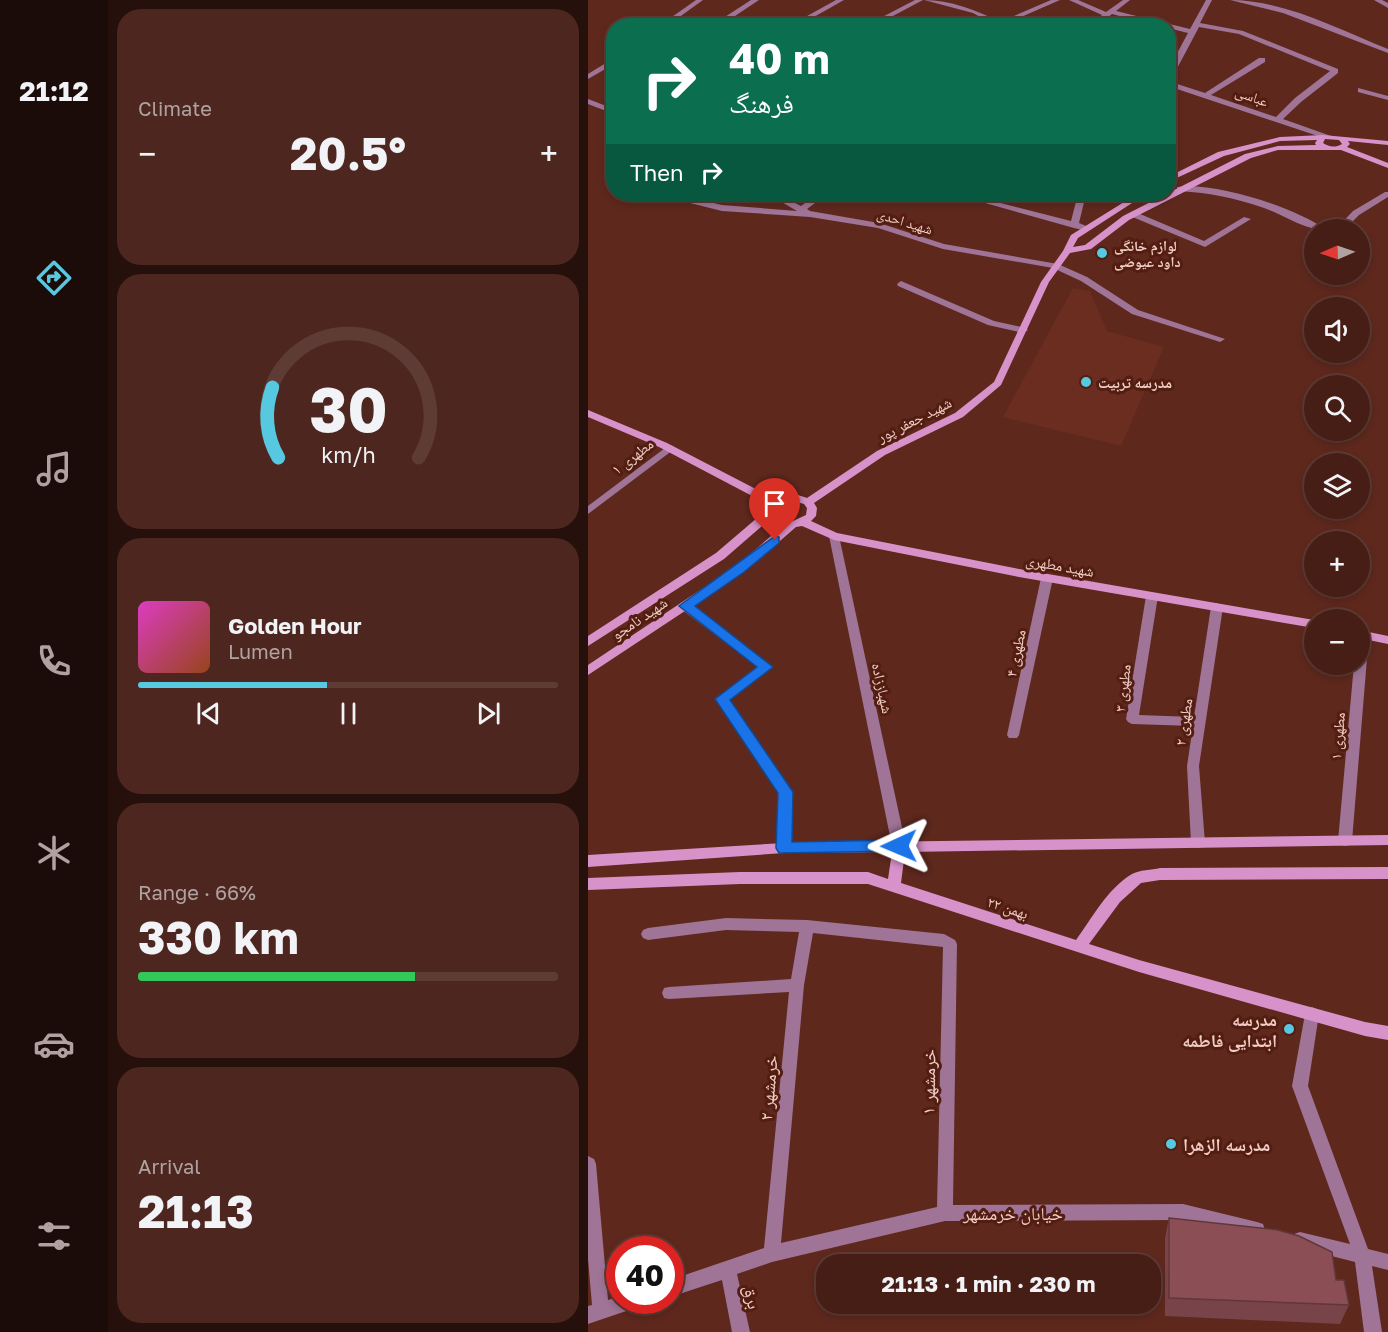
<!DOCTYPE html>
<meta charset="utf-8">
<style>
:root{--surface:#461e16;--page:#4d271f;--text:#f1f3f6;--muted:#b0a2a1;--line:#5e3c35;--accent:#56c9e1}
body{margin:0;font-family:"Golos Text","Noto Naskh Arabic",sans-serif;background:var(--page);color:var(--text);height:100vh;display:flex;flex-direction:column;font-size:22px;white-space:nowrap}
*{box-sizing:border-box;margin:0}
p{font-size:20px;color:var(--muted)}
.icon{flex:none;width:33px;height:33px;fill:none;stroke:currentColor;stroke-width:2;stroke-linecap:round;stroke-linejoin:round}
.map{position:relative;flex:1;overflow:hidden}
.sheet{display:flex;flex-direction:column;gap:9px;padding:9px;background:#26100c;width:480px}
.sheet>*{flex:none}
.top-card{position:absolute;left:18px;top:18px;width:570px;height:183px;border-radius:24px;box-shadow:0 3px 9px #0003,0 0 0 2px var(--line);background:#0b6e4f;color:#fff;overflow:hidden}
.needle{width:39px;rotate:268deg}
.fabs{position:absolute;left:716px;top:219px;display:grid;gap:12px}
.fabs a{display:grid;place-items:center;width:66px;height:66px;border-radius:50%;background:var(--surface);box-shadow:0 3px 9px #0003,0 0 0 2px var(--line);font-size:30px}
.speed{position:absolute;left:18px;top:1236px;display:flex;gap:12px;font-size:30px;font-weight:700;text-align:center}
.speed>*{display:grid;place-content:center;width:78px;height:78px;border-radius:50%;background:var(--surface);box-shadow:0 3px 9px #0003,0 0 0 2px var(--line);line-height:1}
.speed .limit{border:9px solid #d22;background:#fff;color:#111}
.pin{position:absolute;display:grid;place-items:center;width:51px;height:51px;color:#fff;margin:-62px -26px;border-radius:50% 50% 50% 0;rotate:-45deg;box-shadow:0 0 6px #0007}
.pin .icon{rotate:45deg}
.me{position:absolute;width:66px;margin:-33px;rotate:269deg;stroke-linejoin:round;filter:drop-shadow(0 0 4px #0008)}
.turn{display:flex;align-items:center;gap:21px;height:126px;padding:0 24px;font-size:27px}
.turn .icon{width:78px;height:78px;stroke-width:2.5}
.turn b{display:block;font-size:42px;line-height:51px}
.then{display:flex;align-items:center;height:57px;padding:0 24px;background:#0003;gap:12px;font-size:22px}
.big{font-size:45px;font-weight:700;line-height:1.1}
.sheet .widget{flex:1;display:flex;flex-direction:column;justify-content:center;gap:9px;min-width:0;padding:0 21px;border-radius:24px;background:var(--page)}
.sheet .dial{align-items:center;gap:0}
.dial svg{height:156px;overflow:visible;fill:none;stroke:var(--line);stroke-width:7;stroke-linecap:round;text-anchor:middle}
.dial text{fill:var(--text);stroke:none}
.song{display:flex;align-items:center;gap:18px}
.cover{width:72px;height:72px;border-radius:9px;background:linear-gradient(135deg,hsl(310 70% 55%),hsl(20 70% 35%))}
.played{height:6px;border-radius:3px;background:linear-gradient(90deg,var(--accent) 45%,var(--line) 45%)}
.keys{display:flex;justify-content:space-around;direction:ltr}
.heat{display:flex;justify-content:space-between;align-items:center;font-size:33px;direction:ltr}
.charge{height:9px;border-radius:4px;background:linear-gradient(90deg,#34c759 66%,var(--line) 0)}
.trip{position:absolute;left:228px;top:1254px;width:345px;height:60px;border-radius:24px;background:var(--surface);box-shadow:0 3px 9px #0003,0 0 0 2px var(--line);font-weight:700;line-height:60px;text-align:center}
main{display:flex;flex:1;min-height:0}
.tab-bar{display:flex;flex-direction:column;width:108px;justify-content:space-around;align-items:center;background:#1c0c09;color:var(--muted)}
.tab-bar .icon{width:42px;height:42px}
.tab-bar .current{color:var(--accent)}
.tab-bar b{font-size:27px;color:var(--text)}
.map>svg:first-child{display:block}
</style>
<main>
<nav class="tab-bar">
<b>21:12</b>
<svg class="icon current" aria-label="directions" viewBox="0 0 24 24"><path d="M12 3l9 9-9 9-9-9zM9 14v-3h6M13 9l2 2-2 2"/></svg>
<svg class="icon" aria-label="music" viewBox="0 0 24 24"><path d="M9 18V5l10-2v13"/><circle cx="6" cy="18" r="3"/><circle cx="16" cy="16" r="3"/></svg>
<svg class="icon" aria-label="phone" viewBox="0 0 24 24"><path d="M5 4h4l2 5-3 2q2 4 5 5l2-3 5 2v4C11 20 4 13 5 4z"/></svg>
<svg class="icon" aria-label="climate" viewBox="0 0 24 24"><path d="M12 3v18M4 7l16 10M4 17L20 7"/></svg>
<svg class="icon" aria-label="car" viewBox="0 0 24 24"><path d="M5 17H2v-5l4-1 3-4h7l3 4 3 1v5h-3M9 17h6M6 11h13"/><circle cx="7" cy="17" r="2"/><circle cx="17" cy="17" r="2"/></svg>
<svg class="icon" aria-label="filters" viewBox="0 0 24 24"><path d="M4 7h16M4 17h16"/><circle cx="9" cy="7" r="2"/><circle cx="15" cy="17" r="2"/></svg>
</nav>
<section class="sheet">
<div class="widget"><p>Climate</p>
<div class="heat"><a>−</a><b class="big">20.5°</b><a>+</a></div>
</div>
<div class="widget dial"><svg viewBox="0 0 100 80">
<path d="M14 69A42 42 0 1 1 86 69"/>
<path d="M14 69A42 42 0 0 1 11 33" stroke="#56c9e1"/>
<text x="50" y="56" font-size="32" font-weight="700">30</text>
<text x="50" y="72" font-size="11">km/h</text>
</svg></div>
<div class="widget">
<div class="song"><i class="cover"></i><div><b>Golden Hour</b><p>Lumen</p></div></div>
<div class="played"></div>
<div class="keys"><svg class="icon" aria-label="previous" viewBox="0 0 24 24"><path d="M18 5L8 12l10 7zM5 5v14"/></svg><svg class="icon" aria-label="pause" viewBox="0 0 24 24"><path d="M8 5v14M16 5v14"/></svg><svg class="icon" aria-label="next" viewBox="0 0 24 24"><path d="M6 5l10 7-10 7zM19 5v14"/></svg></div>
</div>
<div class="widget"><p>Range · 66%</p><b class="big">330 km</b><div class="charge"></div></div>
<div class="widget"><p>Arrival</p><b class="big">21:13</b></div>
</section>
<div class="map">
<svg width="800" height="1332" viewBox="0 0 800 1332">
<rect width="100%" height="100%" fill="#5e281d"/>
<!-- built -->
<polygon fill="#6b2d20" points="485,288 502,291 519,331 576,347 533,446 415,417"/>
<g fill="none" stroke-linecap="round" stroke-linejoin="round">
<!-- street -->
<g fill="#9f7496" fill-rule="evenodd">
<polygon points="108,0 115,0 79,26 71,26"/>
<polygon points="163,0 171,0 132,26 123,26"/>
<polygon points="248,0 256,0 210,26 201,26"/>
<polygon points="327,0 335,0 286,26 277,26"/>
<path d="M336,0C362,0 388,10 412,22L463,0H472L417,24L418,26H409L385,13Z"/>
<polygon points="481,0 490,0 518,12 535,0 542,0 528,11 602,29 618,0 624,0 612,23 655,31 750,69 750,73 713,102 695,119 743,136 736,138 580,86 580,81 617,93 671,58 677,58 677,62 623,95 688,117 707,98 742,71 651,34 611,27 584,78 580,80 580,70 600,33 580,28 580,26 570,26 524,14 509,26 501,26 514,15"/>
<path d="M642,0C696,0 750,29 800,49V53L695,13Z"/>
<polygon points="786,0 794,0 800,3 800,8"/>
<polygon points="26,58 26,64 0,79 0,74"/>
<polygon points="770,88 800,96 800,100 770,92"/>
<polygon points="0,99 26,109 26,114 0,104"/>
<path d="M589,187C627,182 707,207 738,230C716,230 696,215 676,208C648,198 621,193 592,191H589Z"/>
<polygon points="797,192 800,192 800,197 771,215 756,230 747,230 765,211"/>
<polygon points="84,194 92,194 96,196 134,205 209,211 180,194 189,194 213,206 230,194 239,194 219,209 222,211 291,223 356,244 470,264 499,277 550,310 637,339 632,342 629,341 544,314 493,281 465,268 355,249 290,228 222,217 134,211 90,200"/>
<polygon points="365,194 377,194 483,221 490,194 498,194 491,223 503,228 499,231 486,228"/>
<polygon points="545,211 616,241 656,217 663,219 617,247 542,216 541,214"/>
<polygon points="313,281 406,321 438,328 440,330 435,333 400,325 310,286 309,284"/>
<polygon points="81,445 85,446 86,448 85,450 0,514 0,506"/>
<polygon points="246,532 251,536 318,846 316,850 311,851 306,850 304,846 241,536"/>
<polygon points="459,574 465,578 431,735 429,738 421,738 419,735 453,578"/>
<polygon points="564,592 570,596 551,715 606,717 623,607 629,603 635,607 611,766 617,843 615,847 610,848 605,847 603,843 599,766 605,726 544,724 540,722 538,719 558,596"/>
<polygon points="97,602 101,603 184,667 141,700 204,792 203,848 201,852 196,853 191,852 189,848 190,793 128,699 170,667 93,609 91,606 93,603"/>
<polygon points="775,630 781,634 764,841 762,845 757,846 752,845 750,841 766,664 771,664 771,631"/>
<path d="M138,918L219,920L356,934L367,940L369,944L365,1205L595,1204L669,1222L675,1224L677,1230L675,1236L669,1238L595,1220L357,1221L184,1262L149,1274L162,1332H144L134,1280L82,1297V1280L176,1248L201,992L81,999L76,998L74,993L76,988L81,987L203,979L211,932L138,930L60,940L55,938L53,934L55,930L60,928ZM225,933L355,947L349,1207L193,1243L216,985Z"/>
<polygon points="724,1007 729,1009 731,1014 720,1086 780,1249 800,1254 800,1270 784,1266 794,1332 776,1332 767,1262 712,1248 706,1246 704,1240 706,1234 712,1232 762,1244 704,1086 717,1014 719,1009"/>
<polygon points="0,1156 6,1159 8,1164 20,1300 32,1296 32,1300 55,1300 53,1306 0,1324 0,1306 4,1305 0,1259"/>
</g>
<!-- secondary -->
<g fill="#d792ca" fill-rule="evenodd">
<path d="M735,135L800,141V145L760,141L762,144L759,147L800,163V168L753,150H690L663,158L541,220L503,249L482,253L461,282L413,385L375,417L297,455L226,503L229,508L228,516L223,521L249,533L431,569L726,620V628L431,577L246,540L214,526L208,527L156,572L0,675V665L148,566L195,526L181,520L136,559L0,646V636L128,553L183,506L71,447L0,417V410L79,443L189,500L210,495L219,498L289,451L367,413L406,382L453,282L475,251L483,235L549,194H558L490,238L485,247L497,245L535,216L657,154L690,146L728,145L727,143L729,140L692,141L636,156L580,182V177L630,152L692,137ZM737,139L751,140L754,144C747,148 741,147 735,143ZM209,502L216,504L219,508L218,515L205,521L190,516L189,511C195,505 201,502 209,502Z"/>
<polygon points="771,630 800,636 800,644 771,638"/>
<path d="M800,835V845L317,852L313,883L488,940C504,918 520,888 544,874C551,870 564,870 572,868L800,867V879L572,880L553,883L532,902L501,944L551,960L777,1022L800,1026V1040L777,1036L551,972L280,884H152L0,890V878L152,872H280L300,879L304,852L196,853L0,867V855L196,843Z"/>
</g>
</g>
<!-- wall -->
<polygon fill="#784349" points="581,1218 748,1280 761,1305 752,1324 577,1316 577,1238"/>
<!-- building -->
<polygon fill="#8b4e55" stroke="#61373c" stroke-width="1.5" points="581,1218 690,1230 711,1236 744,1252 748,1280 756,1280 761,1305 581,1298"/>
<!-- route -->
<polygon fill="#1a73e8" stroke="#114b97" stroke-width="1.5" points="187,536 191,537 191,543 156,572 107,606 185,667 142,700 205,792 204,842 311,840 319,846 317,851 191,853 188,848 190,793 127,699 169,667 91,606"/>
<!-- markers -->
<g fill="#56c9e1" stroke="#531d12" stroke-width="2">
<circle cx="514" cy="253" r="6"/>
<circle cx="498" cy="382" r="6"/>
<circle cx="701" cy="1029" r="6"/>
<circle cx="583" cy="1144" r="6"/>
</g>
<g text-anchor="middle" dominant-baseline="central" stroke-width="6" stroke-linejoin="round" paint-order="stroke">
<!-- far-street labels -->
<g font-size="14" fill="#f0cdc5" stroke="#531d12">
<text transform="translate(664 96) rotate(20)">عباسی</text>
<text transform="translate(317 221) rotate(17)">شهید احدی</text>
</g>
<!-- far-poi labels -->
<g font-size="14" font-weight="bold" fill="#f0cdc5" stroke="#531d12" text-anchor="start">
<text x="526" y="245">لوازم خانگی<tspan x="526" dy="16">داود عیوضی</tspan></text>
</g>
<!-- poi labels -->
<g font-size="15" font-weight="bold" fill="#f0cdc5" stroke="#531d12" text-anchor="start">
<text x="510" y="382">مدرسه تربیت</text>
</g>
<!-- street labels -->
<g font-size="15" fill="#f0cdc5" stroke="#531d12">
<text transform="translate(326 419) rotate(-27)">شهید جعفر پور</text>
<text transform="translate(44 456) rotate(-38)">مطهری ۱</text>
<text transform="translate(472 565) rotate(10)">شهید مطهری</text>
<text transform="translate(51 618) rotate(-34)">شهید نامجو</text>
<text transform="translate(427 653) rotate(-78)">مطهری ۴</text>
<text transform="translate(295 688) rotate(78)">شهباززاده</text>
<text transform="translate(534 688) rotate(-83)">مطهری ۳</text>
<text transform="translate(595 722) rotate(-81)">مطهری ۲</text>
<text transform="translate(749 736) rotate(-85)">مطهری ۱</text>
<text transform="translate(420 907) rotate(18)">۲۲ بهمن</text>
</g>
<!-- near-poi labels -->
<g font-size="18" font-weight="bold" fill="#f0cdc5" stroke="#531d12" text-anchor="end">
<text x="689" y="1019">مدرسه<tspan x="689" dy="21">ابتدایی فاطمه</tspan></text>
<text x="595" y="1144" text-anchor="start">مدرسه الزهرا</text>
</g>
<!-- near-street labels -->
<g font-size="18" fill="#f0cdc5" stroke="#531d12">
<text transform="translate(340 1082) rotate(-89)">خرمشهر ۱</text>
<text transform="translate(180 1088) rotate(-85)">خرمشهر ۲</text>
<text x="425" y="1213">خیابان خرمشهر</text>
<text transform="translate(165 1297) rotate(78)">برق</text>
</g>
</g>
</svg>
<div class="fabs">
<a><svg class="needle" viewBox="-14 -14 28 28"><path d="M0-13l5 13h-10z" fill="#e53935"/><path d="M0 13l5-13h-10z" fill="#b0a2a1"/></svg></a>
<a><svg class="icon" aria-label="sound" viewBox="0 0 24 24"><path d="M4 9h4l5-4v14l-5-4H4zM17 9q2 3 0 6"/></svg></a>
<a><svg class="icon" aria-label="search" viewBox="0 0 24 24"><circle cx="10" cy="10" r="6"/><path d="M15 15l6 6"/></svg></a>
<a><svg class="icon" aria-label="layers" viewBox="0 0 24 24"><path d="M12 4l9 5-9 5-9-5zM3 14l9 5 9-5"/></svg></a>
<a>+</a>
<a>−</a>
</div>
<div class="speed"><div class="limit">40</div></div>
<div class="pin" style="left:187px;top:540px;background:#d93025"><svg class="icon" aria-label="arrive" viewBox="0 0 24 24"><path d="M6 21V4h12l-3 4 3 4H6"/></svg></div>
<svg class="me" style="left:311px;top:846px" viewBox="-20 -20 40 40"><path d="M0-17L14 15 0 8-14 15z" fill="#1a73e8" stroke="#fff" stroke-width="4"/></svg>
<div class="trip">21:13 · 1 min · 230 m</div>
<div class="top-card">
<div class="turn"><svg class="icon" aria-label="right" viewBox="0 0 24 24"><path d="M7 20v-9h11M14 6l5 5-5 5"/></svg><div><b>40 m</b>فرهنگ</div></div>
<div class="then">Then<svg class="icon" aria-label="right" viewBox="0 0 24 24"><path d="M7 20v-9h11M14 6l5 5-5 5"/></svg></div>
</div>
</div>
</main>
